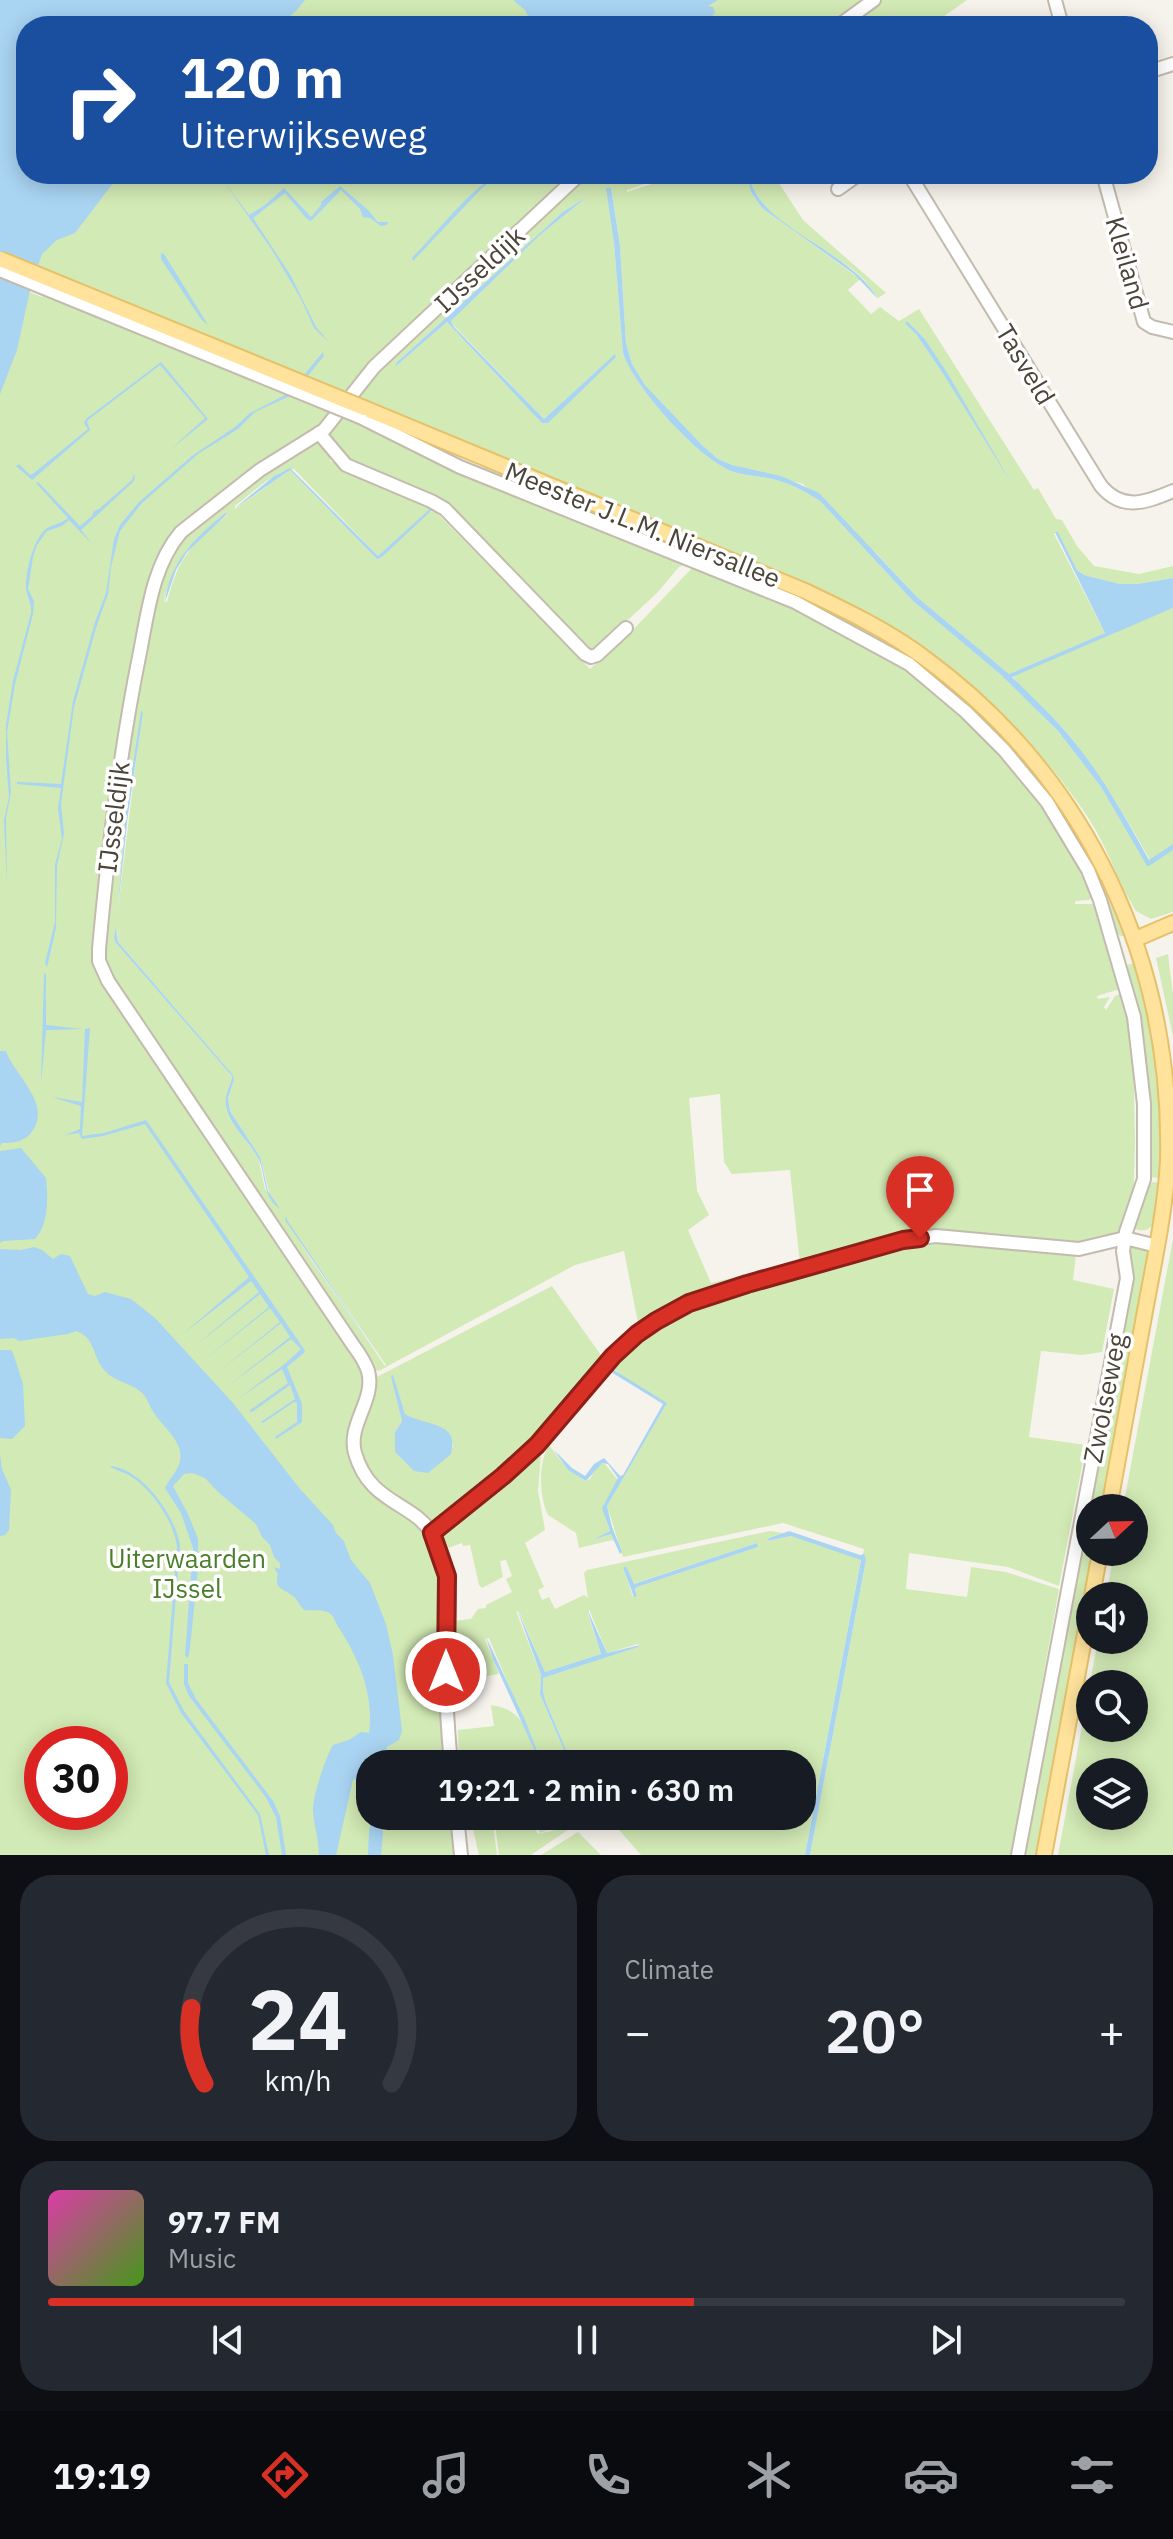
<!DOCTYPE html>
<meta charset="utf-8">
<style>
:root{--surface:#171b24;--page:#242831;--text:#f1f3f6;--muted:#9ea1a6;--line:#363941;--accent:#d93025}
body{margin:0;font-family:"IBM Plex Sans",sans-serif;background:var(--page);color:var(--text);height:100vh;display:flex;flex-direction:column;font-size:30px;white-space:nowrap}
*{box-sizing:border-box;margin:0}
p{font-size:26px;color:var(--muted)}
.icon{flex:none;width:44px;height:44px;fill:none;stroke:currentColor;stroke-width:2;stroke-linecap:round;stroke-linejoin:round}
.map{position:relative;height:1855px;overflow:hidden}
.details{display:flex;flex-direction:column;gap:20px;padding:20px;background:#0d0f14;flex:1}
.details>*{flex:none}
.hud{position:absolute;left:16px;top:16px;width:1142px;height:168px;border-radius:32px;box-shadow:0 4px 20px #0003;background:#1a4fa0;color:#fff;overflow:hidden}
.needle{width:52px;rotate:68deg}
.tools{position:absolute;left:1076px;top:1494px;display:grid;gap:16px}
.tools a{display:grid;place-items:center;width:72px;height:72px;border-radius:50%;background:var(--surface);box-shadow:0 4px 20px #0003;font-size:40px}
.speed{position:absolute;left:24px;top:1726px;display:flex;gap:16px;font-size:40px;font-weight:700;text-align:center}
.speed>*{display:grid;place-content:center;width:104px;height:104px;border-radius:50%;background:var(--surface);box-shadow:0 4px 20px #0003;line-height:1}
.speed .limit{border:12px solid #d22;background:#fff;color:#111}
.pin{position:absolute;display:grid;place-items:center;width:68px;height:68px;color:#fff;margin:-82px -34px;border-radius:50% 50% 50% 0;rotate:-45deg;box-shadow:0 0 8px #0007}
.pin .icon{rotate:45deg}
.me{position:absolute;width:88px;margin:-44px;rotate:0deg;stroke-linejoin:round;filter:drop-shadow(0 0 6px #0008)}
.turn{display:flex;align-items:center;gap:28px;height:168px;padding:0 32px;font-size:36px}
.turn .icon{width:104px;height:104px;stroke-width:2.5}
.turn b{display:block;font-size:56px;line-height:68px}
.big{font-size:60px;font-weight:600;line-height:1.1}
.details .card{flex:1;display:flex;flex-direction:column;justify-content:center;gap:12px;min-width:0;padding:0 28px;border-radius:32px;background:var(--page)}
.details .dial{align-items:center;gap:0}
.dial svg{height:208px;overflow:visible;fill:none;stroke:var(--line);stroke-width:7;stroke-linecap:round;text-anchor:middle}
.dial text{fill:var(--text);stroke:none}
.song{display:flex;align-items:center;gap:24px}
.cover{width:96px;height:96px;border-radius:12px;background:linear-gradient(135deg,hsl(320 70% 55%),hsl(100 70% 35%))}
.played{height:8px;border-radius:4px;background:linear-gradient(90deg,var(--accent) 60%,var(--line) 60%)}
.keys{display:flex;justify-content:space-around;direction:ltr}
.heat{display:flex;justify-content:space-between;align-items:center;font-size:44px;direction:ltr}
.details .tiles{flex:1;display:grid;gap:20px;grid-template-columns:1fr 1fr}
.card:last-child{grid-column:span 2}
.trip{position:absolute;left:356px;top:1750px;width:460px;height:80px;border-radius:32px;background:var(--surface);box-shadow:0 4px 20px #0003;font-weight:600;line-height:80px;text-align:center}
.tab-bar{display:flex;height:128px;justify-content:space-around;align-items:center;background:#090b0e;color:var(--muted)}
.tab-bar .icon{width:56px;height:56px}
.tab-bar .active{color:var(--accent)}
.tab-bar b{font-size:36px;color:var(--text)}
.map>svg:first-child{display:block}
</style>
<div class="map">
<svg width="1173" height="1855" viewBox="0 0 1173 1855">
<rect width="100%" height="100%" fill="#f6f3ec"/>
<!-- green -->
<g fill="#d2eab5" fill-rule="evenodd">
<polygon points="229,0 870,0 834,26 207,26"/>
<polygon points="878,0 967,0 930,26 842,26"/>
<polygon points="89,174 577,174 483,263 366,367 348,394 37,267 35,264"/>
<path d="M582,174H674L627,190V192L682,174H747L751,192L762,208L860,279L848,290L871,314L880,307L899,321L919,309L1034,490L1038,488L1056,519L1062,520L1077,546L1094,566L1139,574L1173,566V578L1137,584H1120L1084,575L1077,570L1058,532L1054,534L1105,633L1009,674L917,597L876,553L803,484L732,465L718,459L702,445L645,385L632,364L626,343L620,246L611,188L607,189L614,243L623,353C633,386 700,461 734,472C747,476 762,476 776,480C792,484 806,492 820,501L913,601L1000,674L1058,731L1101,787L1147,865L1173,850V912L1151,919L1136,911C1118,882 1108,848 1089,819C1042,748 978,685 907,639L353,395ZM588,196L540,235L451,321L454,326L544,419L615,354L542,423L447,322L396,366V363L563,212ZM907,321L924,338L1014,486L942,372L916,334L906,323Z"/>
<path d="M749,174H773L803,220L886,293L878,298C872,290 866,281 858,274C825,245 755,219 749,174Z"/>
<path d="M29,292L42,297L45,294L336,414L326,425L257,465L177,529L147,605L98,963L359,1356L367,1380L356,1418L363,1477L419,1523L443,1565L449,1764H370V1816H455L460,1855H0V354L19,338ZM42,1744H110V1812H42Z"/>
<polygon points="341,415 363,425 689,563 679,567 657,593 590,655 449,511 358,469 326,437"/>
<path d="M317,438L331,453L330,461L433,508L378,556L294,469C277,468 249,496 235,506V509L290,470L377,559L382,557L429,512L435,511L590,669L631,632L692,568L804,613L913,671L973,722L1035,792L1077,858L1093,897L1089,900L1075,901V904H1097L1120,989L1097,996L1098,999L1110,997L1104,1007L1106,1010L1115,996L1122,993L1133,1035L1135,1144L1133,1206L1122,1231C1070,1256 1001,1229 944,1231C895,1233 846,1250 800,1264L790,1170L732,1174L724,1162L720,1094L689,1098L697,1191L709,1215L688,1230L711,1283L740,1276L741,1284L639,1328L624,1251L575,1265L386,1367L379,1371L372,1369L102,964L113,821L160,573L183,535L239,489ZM225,513L227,515C191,544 179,556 167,602L164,601C175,557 192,541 225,513ZM142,711L117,917L126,811ZM117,928L118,942L233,1075L234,1080L228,1098L230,1111L260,1157L270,1195L265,1189L258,1157L233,1123L226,1101L232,1076L116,943L114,938ZM284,1217L386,1365L385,1366L310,1258Z"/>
<polygon points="490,467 793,593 907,651 963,691 1063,805 1130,936 1121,936 1113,932 1097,885 1015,758 973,709 951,690 930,673 882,644 475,469"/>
<path d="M1173,608V844L1150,860C1124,814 1098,770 1064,729C1049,712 1023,694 1012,675Z"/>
<polygon points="1168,954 1173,995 1173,1036 1156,958"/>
<polygon points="1139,962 1162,1085 1161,1178 1149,1177 1150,1131 1147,1082 1125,969 1127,965"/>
<path d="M1153,1182L1160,1183C1158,1200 1161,1238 1135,1229L1132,1223L1146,1187Z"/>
<path d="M1173,1239V1855H1058L1098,1640H1134V1596H1106L1114,1552H1134V1508H1123ZM1090,1684H1134V1728H1090ZM1134,1772V1816H1090V1772Z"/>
<polygon points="945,1243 1076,1254 1073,1280 1114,1289 1102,1352 1082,1355 1041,1351 1029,1437 1086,1445 1059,1586 1008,1567 909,1553 906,1589 967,1597 971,1567 1006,1572 1059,1589 1011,1855 810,1855 866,1560 863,1554 864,1549 783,1523 623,1557 607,1506 667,1403 629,1381 613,1368 639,1342 671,1320 737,1296 870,1255 899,1248"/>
<polygon points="1128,1244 1148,1250 1150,1256 1100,1508 1090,1508 1092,1552 1037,1855 1022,1855"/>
<path d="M552,1286L605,1361L513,1463L436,1525L430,1524L369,1477L356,1438L375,1378ZM392,1374L405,1414C423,1426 454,1423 453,1448L395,1432L402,1421Z"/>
<path d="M549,1445L568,1470L586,1481L590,1479L598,1464L604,1463L618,1480C607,1504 598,1502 610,1531L592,1540L611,1534L614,1542L612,1540L579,1548L576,1533L548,1515C539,1496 538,1463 549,1445Z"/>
<path d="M538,1450L541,1454L538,1491L545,1530L525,1543L544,1587L538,1590L542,1600L549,1597L555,1609L584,1595L588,1598L584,1573L587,1570L770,1531L783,1533L769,1538L767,1541L791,1536L861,1559L805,1855H641L607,1816H802V1764H572L545,1700L543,1690V1678L640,1646L638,1644L607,1653L589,1609L588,1614L601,1654L545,1672L519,1612L516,1611L541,1675L540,1694L570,1764H542L489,1638L485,1639L499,1674L481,1677L478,1662H473L471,1656L459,1657L450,1630L453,1621L471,1619L478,1609L486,1608V1605L512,1592L506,1579L512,1576L506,1560L500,1561L503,1577L482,1588L479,1585L470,1545L463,1546L462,1543L448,1548L450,1563L448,1564L439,1536L444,1529ZM757,1543L758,1547L637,1587L633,1597L623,1568L626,1566L633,1584Z"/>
<path d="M491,1705C524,1710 525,1729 537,1757L525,1764H455L459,1762L458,1730L494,1726Z"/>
<polygon points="470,1816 492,1816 497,1855 479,1855"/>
<polygon points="494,1816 528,1816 538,1834 575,1825 531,1855 499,1855"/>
<polygon points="531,1816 566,1816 570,1822 540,1833"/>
<polygon points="578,1832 601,1855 541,1855"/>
</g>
<!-- water -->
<g fill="#a9d4f2">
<polygon points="0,0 305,0 296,11 278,26 26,26 26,174 120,174 75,233 57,240 42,254 31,286 17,350 0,394"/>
<polygon points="513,0 718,0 708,6 713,7 715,12 711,18 703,19 707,26 533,26 525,10"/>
<path d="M497,174H502L483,187L413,261L412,258C440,229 464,196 497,174Z"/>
<path d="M747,174H749C756,227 850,249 878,299L854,274L762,208L751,192Z"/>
<polygon points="219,175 249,215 265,205 284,188 311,217 321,205 321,202 340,186 368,210 378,222 388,222 387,225 381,226 370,218 363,217 360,209 341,190 311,221 307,219 285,193 253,218 291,276 316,327 330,343 314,328 301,299 272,250"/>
<path d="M606,188H611L620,246L626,343L632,364L645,385L702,445L718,459L732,465L781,476L819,493L917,597L1009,674L1105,633L1055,532H1058L1077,570L1084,575L1120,584H1137L1173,578V608L1012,677C1028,693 1045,709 1060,725C1097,766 1123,813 1149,860L1173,844V850L1149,866H1147L1101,787L1058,731L1000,674L913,601L820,501C806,492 792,484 776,480C762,476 747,476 734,472C700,461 633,386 623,353L614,243Z"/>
<polygon points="588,196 540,235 451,321 454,327 544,419 615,354 616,357 548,423 542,423 539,420 447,322 396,366 396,363 563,212"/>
<polygon points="161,253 164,254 208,325 201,319 161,259"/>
<polygon points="907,321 924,338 946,371 1014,487 942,372 916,334 905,323"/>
<polygon points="323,352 324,356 292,395 255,412 238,429 198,454 141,504 120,531 111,567 108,594 96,628 74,707 61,804 64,834 57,865 56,928 47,967 45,963 55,922 55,864 62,839 58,808 61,788 17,784 17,782 61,784 73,701 95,622 106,593 114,539 120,525 139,502 192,456 235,427 250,413 289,393"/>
<polygon points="161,362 208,419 170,450 205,418 160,365 88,420 87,422 90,430 32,480 16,466 19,464 30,475 34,473 88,429 84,423 86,419"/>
<polygon points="290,468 378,556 431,508 436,508 455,527 436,511 431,511 382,557 377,559 290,470 234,509 274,476"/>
<path d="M134,474L135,478L133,482L81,530L93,545L69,520L62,526L47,531L37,545L33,557L28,589L34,601L33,614L15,684L7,732L11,792L6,818L7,886L4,820L9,797L6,757V725L13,681L31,613C32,604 28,598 26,589C25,574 33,539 46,529C53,524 61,524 68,518L36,483L38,482L80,526L92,516L94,511L99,509L132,480Z"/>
<path d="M225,513L227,514L187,552L176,570L165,602C170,561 195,538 225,513Z"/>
<polygon points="141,711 143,712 128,814 117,917 126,811"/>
<path d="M116,927L118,942L233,1075L234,1080L228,1098L230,1111L260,1157L268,1191L280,1209C263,1198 266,1177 259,1160C250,1141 230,1127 226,1106C224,1095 231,1086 232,1076L116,943L114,938Z"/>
<polygon points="46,973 46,1025 82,1029 46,1030 41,1083 44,974"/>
<polygon points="90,1028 82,1136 104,1133 146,1120 304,1349 305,1352 287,1367 302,1404 302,1422 276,1439 275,1437 297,1422 297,1403 294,1402 263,1423 261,1422 295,1399 290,1385 252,1412 249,1411 288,1383 282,1369 239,1398 286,1363 301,1349 291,1339 228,1386 290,1337 281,1323 216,1374 280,1322 270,1308 204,1360 269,1307 260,1294 194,1347 259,1292 251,1281 183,1334 249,1277 145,1124 103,1136 82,1139 79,1133 65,1135 80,1129 81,1106 52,1097 82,1102 85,1029"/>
<path d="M0,1051H6C14,1075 54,1105 31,1133C24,1142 13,1143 2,1143L0,1146Z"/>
<path d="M21,1148L46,1178C48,1198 49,1224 35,1239L3,1241L0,1243V1151Z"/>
<polygon points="286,1216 287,1220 385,1366 285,1220"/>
<path d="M34,1247L42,1250L53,1259L61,1254L70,1256L88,1294L95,1296L105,1292L131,1299L155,1318L233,1403L300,1489L333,1525L336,1533L344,1541L351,1560L370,1583L386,1624L393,1655L402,1731L399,1740L387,1747L383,1764H370V1788L356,1779L353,1780L336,1855H319C319,1840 314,1826 313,1811C312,1798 326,1756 333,1745L349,1740L361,1732L369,1733C374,1696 360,1660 339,1628C335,1623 335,1616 329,1613C323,1609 311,1611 304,1610C301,1607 299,1603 296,1599C286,1588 273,1591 278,1574L274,1567L280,1569V1563L274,1557L270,1545L262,1537L256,1524L218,1492L205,1478L192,1473L184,1474L173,1486L188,1514L198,1539V1569L190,1648L188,1658L185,1656L193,1548L181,1513L165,1488C169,1479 178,1471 180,1461C184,1441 163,1428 154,1413C149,1406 148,1398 141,1392C129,1382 114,1382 104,1370C92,1356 96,1338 76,1331L68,1334L19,1341L14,1338L0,1339V1249L21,1250Z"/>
<polygon points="0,1350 11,1350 13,1353 23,1384 25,1426 12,1439 0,1438"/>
<polygon points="613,1365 615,1365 614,1370 667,1403 607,1506 612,1527 622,1552 620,1554 611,1534 592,1540 610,1531 602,1508 618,1478 608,1464 602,1463 586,1481 568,1470 554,1450 572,1468 585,1476 594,1464 604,1458 620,1476 623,1475 663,1404 611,1372 583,1400"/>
<path d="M393,1375L405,1414C424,1426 461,1421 451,1454L428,1473L414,1471L395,1452V1432L402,1421L391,1376Z"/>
<polygon points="0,1454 2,1469 11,1490 9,1530 5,1535 0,1536"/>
<path d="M109,1466C141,1467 176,1516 180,1546L169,1682L184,1711L260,1814L269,1855H266L258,1815L181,1713L166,1683L177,1546C174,1522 152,1490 132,1477C125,1472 115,1470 109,1466Z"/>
<polygon points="789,1531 860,1555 864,1554 866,1560 810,1855 805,1855 861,1560 791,1536 767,1541 769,1538"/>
<polygon points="757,1543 758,1547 637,1587 635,1590 637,1596 634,1597 623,1568 626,1566 634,1584"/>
<polygon points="517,1609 545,1672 601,1654 587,1609 607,1653 640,1645 638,1647 543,1678 543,1690 545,1700 572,1764 570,1764 540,1694 541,1675"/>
<polygon points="486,1637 525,1720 542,1764 525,1764 537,1756 493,1659"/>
<polygon points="184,1664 188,1664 188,1683 196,1699 273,1801 280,1816 286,1855 282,1855 276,1817 265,1796 189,1696 184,1684"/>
<polygon points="372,1816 380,1816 383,1834 381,1855 368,1855 369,1832"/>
</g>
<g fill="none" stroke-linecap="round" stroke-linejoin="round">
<!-- minor casing -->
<g stroke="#c2bbae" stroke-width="16">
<g id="minor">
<polyline points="1055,0 1062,26"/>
<polyline points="838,26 874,0"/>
<polyline points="1148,72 1173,64"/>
<path d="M909,174L1101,486C1123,512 1147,502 1173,491"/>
<polyline points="1103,174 1144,322 1152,327 1173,332"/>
<polyline points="838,189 859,174"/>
<polyline points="360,417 460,467 795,602 909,664 966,712 1004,750 1047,802 1088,870 1100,900 1134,1017 1144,1104 1144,1179 1126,1232 1123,1251 1127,1278 1018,1855"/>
<polyline points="319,433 346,465 431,501 445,509 585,654 591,657 597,655 626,628"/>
<polyline points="432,1533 503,1476 537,1445 613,1356 637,1334 656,1321 689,1303 903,1240 936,1236 1079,1249 1125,1238 1157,1246"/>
<path d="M451,1764C448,1733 446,1703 446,1673C446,1629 457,1575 433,1535C413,1501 370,1505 355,1453C347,1424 376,1400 368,1371C365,1362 359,1353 353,1345L108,981L99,961V949C108,849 120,750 140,652C148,611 153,565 181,532L260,470L324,430L374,367L580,174"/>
<polyline points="457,1816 461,1855"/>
</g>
</g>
<!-- major casing -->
<g stroke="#e6c16a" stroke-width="18">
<g id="major">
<path d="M364,408L805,591C847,611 889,631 926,659C1087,778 1173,960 1168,1161C1165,1212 1154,1262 1145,1311C1133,1377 1121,1442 1109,1508"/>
<polyline points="1138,938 1173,923"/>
<polyline points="1092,1596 1100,1552"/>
<polyline points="1044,1855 1090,1607"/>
</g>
</g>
<!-- minor -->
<use href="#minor" stroke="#fff" stroke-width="12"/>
<!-- major -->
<use href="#major" stroke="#ffe39c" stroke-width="14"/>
<!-- minor-bridge casing -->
<g stroke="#c2bbae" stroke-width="16" stroke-linecap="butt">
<polyline id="minor-bridge" points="0,270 360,417"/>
</g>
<!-- major-bridge casing -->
<g stroke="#e6c16a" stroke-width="18" stroke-linecap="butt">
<polyline id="major-bridge" points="0,259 364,408"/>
</g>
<!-- minor-bridge -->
<use href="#minor-bridge" stroke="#fff" stroke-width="12"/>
<!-- major-bridge -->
<use href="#major-bridge" stroke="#ffe39c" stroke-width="14"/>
</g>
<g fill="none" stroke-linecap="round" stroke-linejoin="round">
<!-- route casing -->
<g stroke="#8d1f18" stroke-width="20">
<polyline id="route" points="446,1672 447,1576 432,1533 503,1476 537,1445 613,1356 637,1334 656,1321 689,1303 747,1284 903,1240 920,1238"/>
</g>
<!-- route -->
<use href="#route" stroke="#d93025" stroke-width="14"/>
</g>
<g text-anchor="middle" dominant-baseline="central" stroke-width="7" stroke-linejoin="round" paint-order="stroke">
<!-- street labels -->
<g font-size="26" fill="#4b4439" stroke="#fff">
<text transform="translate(1128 263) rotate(74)">Kleiland</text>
<text transform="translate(479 269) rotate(-43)">IJsseldijk</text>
<text transform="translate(1026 364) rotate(59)">Tasveld</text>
<text transform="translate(643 524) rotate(22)">Meester J.L.M. Niersallee</text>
<text transform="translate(113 817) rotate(-83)">IJsseldijk</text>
<text transform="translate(1104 1398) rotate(-79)">Zwolseweg</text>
</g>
<!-- park labels -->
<g font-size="26" fill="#4a7f2a" stroke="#fff">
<text x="187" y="1558">Uiterwaarden<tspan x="187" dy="30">IJssel</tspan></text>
</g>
</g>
</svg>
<div class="tools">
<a><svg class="needle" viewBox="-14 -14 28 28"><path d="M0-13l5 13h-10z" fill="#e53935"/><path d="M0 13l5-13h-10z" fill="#9ea1a6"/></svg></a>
<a><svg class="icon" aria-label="sound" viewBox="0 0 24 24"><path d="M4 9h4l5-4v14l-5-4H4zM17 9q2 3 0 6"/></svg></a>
<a><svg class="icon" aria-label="search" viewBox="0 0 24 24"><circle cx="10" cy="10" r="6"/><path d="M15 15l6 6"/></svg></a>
<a><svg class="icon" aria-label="layers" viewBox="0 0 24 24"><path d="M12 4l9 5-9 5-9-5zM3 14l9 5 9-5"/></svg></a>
</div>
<div class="speed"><div class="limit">30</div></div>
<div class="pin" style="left:920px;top:1238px;background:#d93025"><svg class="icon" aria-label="arrive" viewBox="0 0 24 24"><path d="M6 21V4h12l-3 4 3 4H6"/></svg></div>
<svg class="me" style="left:446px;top:1672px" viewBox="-20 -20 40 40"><circle r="17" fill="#d93025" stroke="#fff" stroke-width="3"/><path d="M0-11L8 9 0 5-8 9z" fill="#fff"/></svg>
<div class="trip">19:21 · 2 min · 630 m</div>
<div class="hud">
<div class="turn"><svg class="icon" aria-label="right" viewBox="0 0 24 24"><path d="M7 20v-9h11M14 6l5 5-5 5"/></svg><div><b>120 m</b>Uiterwijkseweg</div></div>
</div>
</div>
<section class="details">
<div class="tiles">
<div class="card dial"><svg viewBox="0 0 100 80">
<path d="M14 69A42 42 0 1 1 86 69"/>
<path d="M14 69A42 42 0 0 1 9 40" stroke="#d93025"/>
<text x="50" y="56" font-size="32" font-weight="700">24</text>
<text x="50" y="72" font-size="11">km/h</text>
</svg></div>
<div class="card"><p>Climate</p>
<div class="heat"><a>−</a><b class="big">20°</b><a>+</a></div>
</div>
<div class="card">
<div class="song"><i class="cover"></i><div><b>97.7 FM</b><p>Music</p></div></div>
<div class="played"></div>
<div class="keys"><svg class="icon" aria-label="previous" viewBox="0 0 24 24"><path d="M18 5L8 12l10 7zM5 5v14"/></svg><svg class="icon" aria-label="pause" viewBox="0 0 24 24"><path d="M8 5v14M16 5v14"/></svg><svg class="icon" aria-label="next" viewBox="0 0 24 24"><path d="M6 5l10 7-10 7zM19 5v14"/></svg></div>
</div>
</div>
</section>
<nav class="tab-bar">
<b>19:19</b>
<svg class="icon active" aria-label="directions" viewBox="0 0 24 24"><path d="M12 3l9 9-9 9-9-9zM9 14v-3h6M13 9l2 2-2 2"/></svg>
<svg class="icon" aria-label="music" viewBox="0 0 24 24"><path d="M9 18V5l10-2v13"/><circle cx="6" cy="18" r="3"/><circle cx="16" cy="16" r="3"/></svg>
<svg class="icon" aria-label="phone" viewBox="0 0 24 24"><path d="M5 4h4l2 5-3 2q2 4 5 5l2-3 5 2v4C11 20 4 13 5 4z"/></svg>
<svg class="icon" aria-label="climate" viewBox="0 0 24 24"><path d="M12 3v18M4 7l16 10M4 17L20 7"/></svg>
<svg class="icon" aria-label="car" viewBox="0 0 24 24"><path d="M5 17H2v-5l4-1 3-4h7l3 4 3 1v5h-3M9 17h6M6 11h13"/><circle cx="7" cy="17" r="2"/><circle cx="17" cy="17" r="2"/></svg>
<svg class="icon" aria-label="filters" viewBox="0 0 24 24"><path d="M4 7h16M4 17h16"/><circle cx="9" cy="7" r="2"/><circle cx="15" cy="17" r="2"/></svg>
</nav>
